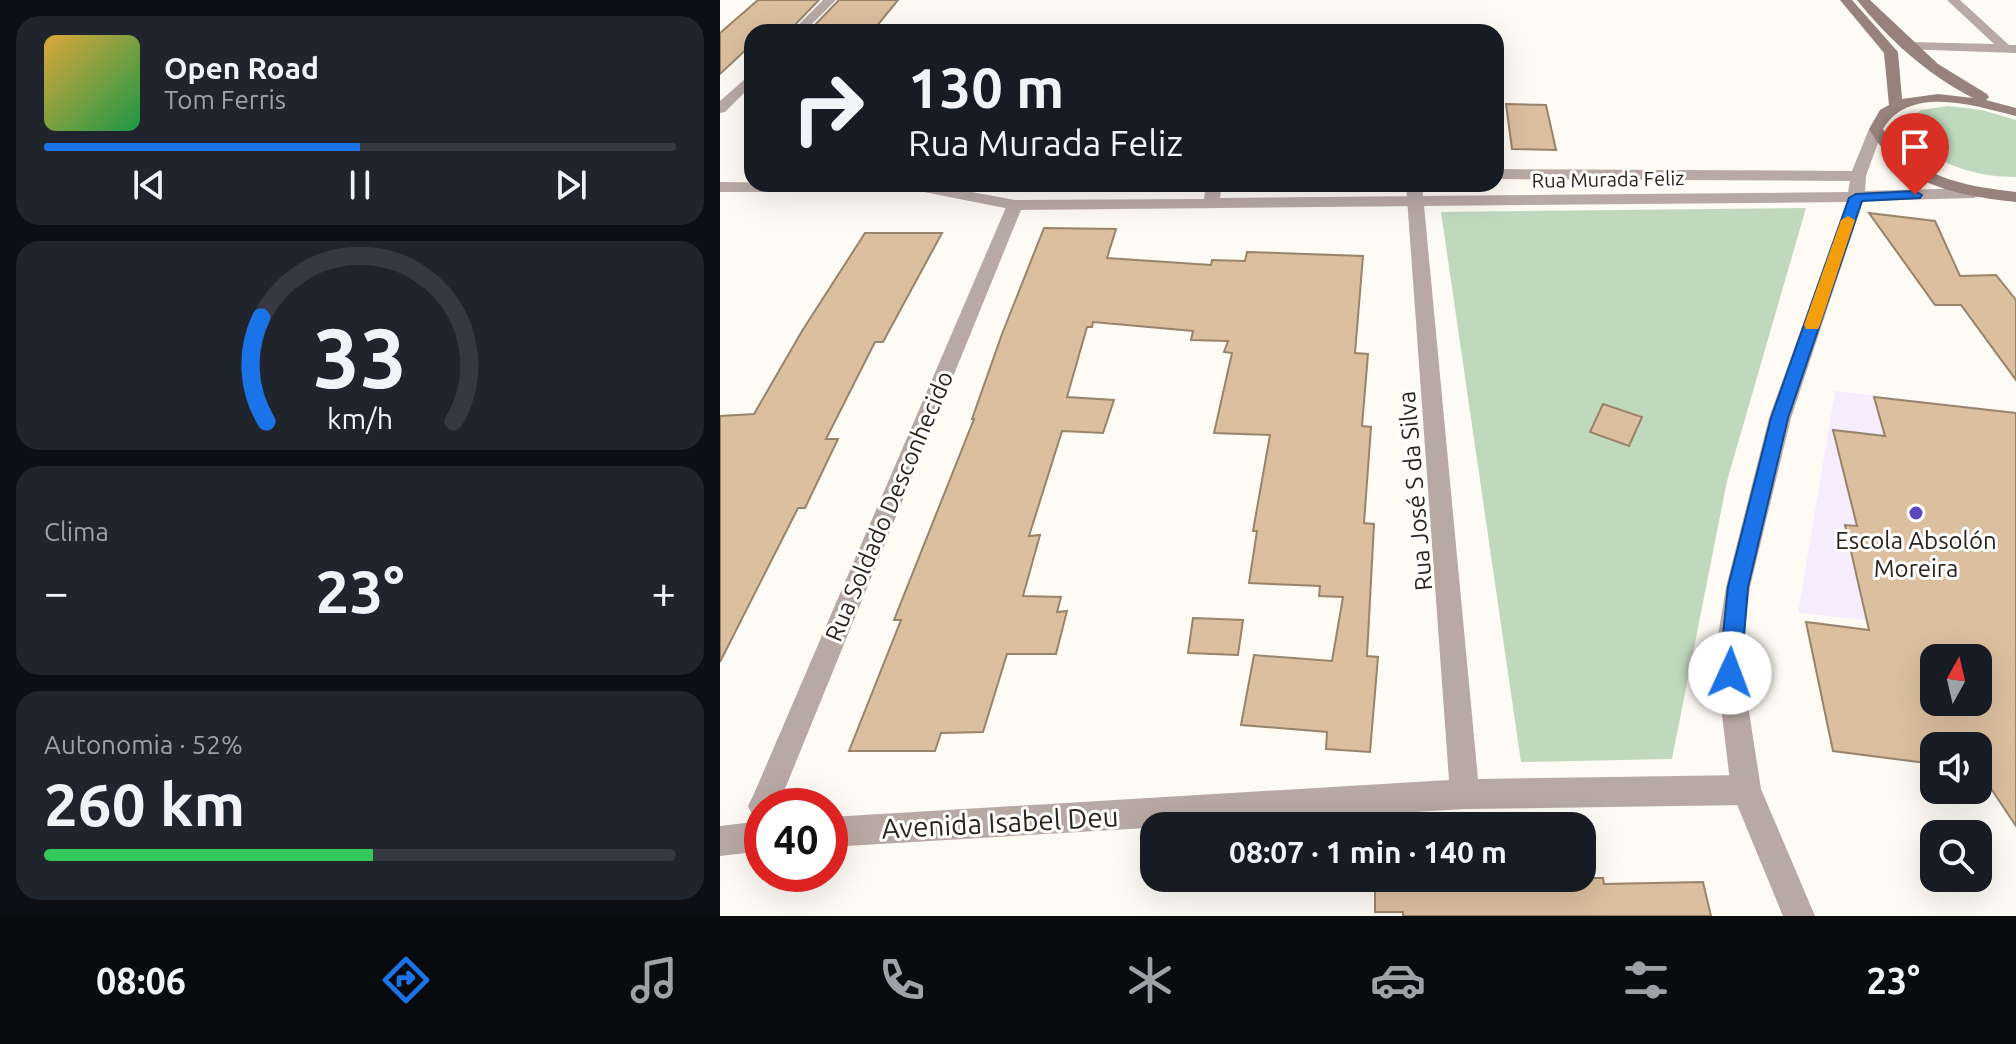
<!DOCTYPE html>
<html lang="pt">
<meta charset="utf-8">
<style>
:root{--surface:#171b24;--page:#20242c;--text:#f1f3f6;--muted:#9ea1a6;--line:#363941;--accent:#1a73e8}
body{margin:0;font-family:Ubuntu,sans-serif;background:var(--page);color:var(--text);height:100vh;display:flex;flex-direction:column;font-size:30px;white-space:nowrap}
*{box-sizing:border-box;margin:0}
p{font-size:26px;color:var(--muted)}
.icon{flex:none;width:44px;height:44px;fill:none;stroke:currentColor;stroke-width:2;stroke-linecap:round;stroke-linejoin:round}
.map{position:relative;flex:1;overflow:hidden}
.drawer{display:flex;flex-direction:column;gap:16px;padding:16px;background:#0d0f14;width:720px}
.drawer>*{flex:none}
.guide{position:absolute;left:24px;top:24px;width:760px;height:168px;border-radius:24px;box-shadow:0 8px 32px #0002;background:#171b24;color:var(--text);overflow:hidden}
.needle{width:52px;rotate:8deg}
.controls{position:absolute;left:1200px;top:644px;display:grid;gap:16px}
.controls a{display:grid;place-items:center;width:72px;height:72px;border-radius:16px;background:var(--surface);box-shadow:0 8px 32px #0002;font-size:40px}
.speed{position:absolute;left:24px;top:788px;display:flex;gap:16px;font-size:40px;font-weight:700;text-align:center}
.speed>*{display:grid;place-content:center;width:104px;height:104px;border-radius:50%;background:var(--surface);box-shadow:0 8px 32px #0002;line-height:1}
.speed .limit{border:12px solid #d22;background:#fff;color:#111}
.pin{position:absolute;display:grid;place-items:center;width:68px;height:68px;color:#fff;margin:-82px -34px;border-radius:50% 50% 50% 0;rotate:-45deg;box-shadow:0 0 8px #0007}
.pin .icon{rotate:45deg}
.me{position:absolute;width:88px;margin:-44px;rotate:2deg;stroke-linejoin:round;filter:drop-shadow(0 0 6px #0008)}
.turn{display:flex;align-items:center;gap:28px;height:168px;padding:0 32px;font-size:36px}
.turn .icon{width:104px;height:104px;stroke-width:2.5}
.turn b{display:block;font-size:56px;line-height:68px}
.big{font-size:60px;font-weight:700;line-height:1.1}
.drawer .tile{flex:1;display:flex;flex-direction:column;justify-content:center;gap:12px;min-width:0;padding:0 28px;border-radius:24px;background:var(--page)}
.drawer .dial{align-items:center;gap:0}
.dial svg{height:208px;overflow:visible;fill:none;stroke:var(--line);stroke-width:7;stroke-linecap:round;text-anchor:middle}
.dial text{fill:var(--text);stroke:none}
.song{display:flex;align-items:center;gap:24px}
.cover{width:96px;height:96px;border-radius:12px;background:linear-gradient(135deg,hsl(40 70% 55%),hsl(140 70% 35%))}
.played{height:8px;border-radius:4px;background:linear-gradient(90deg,var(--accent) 50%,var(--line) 50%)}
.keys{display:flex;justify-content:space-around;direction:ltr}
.heat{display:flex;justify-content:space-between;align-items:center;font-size:44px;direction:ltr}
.charge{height:12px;border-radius:6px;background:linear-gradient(90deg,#34c759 52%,var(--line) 0)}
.trip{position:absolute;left:420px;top:812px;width:456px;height:80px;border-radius:24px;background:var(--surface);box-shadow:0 8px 32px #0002;font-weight:700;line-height:80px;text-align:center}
.menu{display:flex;height:128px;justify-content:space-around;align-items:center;background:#090b0e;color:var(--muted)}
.menu .icon{width:56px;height:56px}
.menu .current{color:var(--accent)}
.menu b{font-size:36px;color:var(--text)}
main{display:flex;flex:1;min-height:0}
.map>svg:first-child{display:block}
</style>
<main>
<section class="drawer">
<div class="tile">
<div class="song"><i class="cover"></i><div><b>Open Road</b><p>Tom Ferris</p></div></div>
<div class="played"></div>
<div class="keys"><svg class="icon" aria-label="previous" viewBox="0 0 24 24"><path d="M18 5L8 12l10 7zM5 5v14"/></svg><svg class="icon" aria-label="pause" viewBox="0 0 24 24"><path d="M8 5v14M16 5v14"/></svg><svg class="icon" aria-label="next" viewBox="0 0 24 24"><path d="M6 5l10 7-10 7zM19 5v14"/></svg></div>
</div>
<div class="tile dial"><svg viewBox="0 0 100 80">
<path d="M14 69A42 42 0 1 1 86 69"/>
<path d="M14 69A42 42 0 0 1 12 29" stroke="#1a73e8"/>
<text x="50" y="56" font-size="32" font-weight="700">33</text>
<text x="50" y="72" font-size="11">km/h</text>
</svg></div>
<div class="tile"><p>Clima</p>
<div class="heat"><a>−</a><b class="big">23°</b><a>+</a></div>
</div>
<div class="tile"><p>Autonomia · 52%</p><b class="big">260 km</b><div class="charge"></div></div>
</section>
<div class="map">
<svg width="1296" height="916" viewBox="0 0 1296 916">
<rect width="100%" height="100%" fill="#fefaf4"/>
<!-- education -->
<polygon fill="#f5ecfd" points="1115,391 1296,412 1296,635 1078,613"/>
<!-- green -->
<g fill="#c0d9bd">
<path d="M1228,106L1262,110L1296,120V177C1255,177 1219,165 1188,137L1187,121L1201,110Z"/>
<polygon points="1086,208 1007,481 952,759 801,762 721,212"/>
</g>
<!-- building -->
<g fill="#dcbf9f" stroke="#98836b" stroke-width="2" fill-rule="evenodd">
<polygon points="38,0 99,0 68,32 32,32 32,44 0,74 0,33"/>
<polygon points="119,0 178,0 152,32 88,32"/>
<polygon points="786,104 826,105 836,150 792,149"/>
<polygon points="1149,213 1215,221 1240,276 1276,275 1296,300 1296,380 1241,305 1215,305"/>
<polygon points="324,228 396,229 387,258 491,265 492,260 525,261 527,252 643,256 635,353 648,354 642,426 651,427 644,523 654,524 647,656 658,657 650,752 606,749 607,732 521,725 534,655 612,661 623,597 599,596 600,586 529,583 537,531 533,531 550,435 494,433 512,353 504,352 508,341 471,340 473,331 373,322 372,327 367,327 347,397 394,400 383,433 342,431 309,536 320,535 303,596 341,597 337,612 347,611 336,654 287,654 263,732 221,733 215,751 129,751 181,620 174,620 254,419 252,419 282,334"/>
<polygon points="145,233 222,233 163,342 155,342 106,439 118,439 85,508 78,508 0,662 0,416 34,414 82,331"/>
<path d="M1154,397L1296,413V826L1258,769V746H1214V764L1113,751L1086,622L1149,630L1125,525L1137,526L1113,430L1165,436ZM1214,658H1258V702H1214Z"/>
<polygon points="883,404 922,417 909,446 870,432"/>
<polygon points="473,618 523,620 518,655 468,653"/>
<polygon points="655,878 883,878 884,884 983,882 991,916 683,916 683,912 655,912"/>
</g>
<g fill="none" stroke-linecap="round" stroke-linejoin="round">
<!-- minor -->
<g fill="#b9a9a5" fill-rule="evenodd">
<polygon points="103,0 116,0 84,32 71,32"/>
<polygon points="1227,0 1240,0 1289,45 1296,45 1296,53 1182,49 1180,46 1187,42 1274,44"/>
<polygon points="32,73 32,85 5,112 0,113 0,101"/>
<polygon points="686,184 702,184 758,779 1026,775 1036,780 1041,790 1036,800 1026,805 745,809 110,847 110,817 729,780"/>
<polygon points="295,200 303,205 58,806 42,806 42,820 33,816 28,806 33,796 287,205"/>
<polygon points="42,821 42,851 0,856 0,826"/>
</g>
<!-- tertiary -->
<polygon fill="#b9a9a5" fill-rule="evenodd" points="1156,125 1163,129 1146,176 1145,191 1254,188 1262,193 1254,198 1143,201 1071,418 1030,587 1024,636 1023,673 1041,789 1095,916 1063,916 1011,790 997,673 998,636 1006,587 1049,418 1127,202 295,210 204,192 0,192 0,182 229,184 230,188 295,200 484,199 486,184 502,184 500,198 1128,192 1130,181 776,179 776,169 1132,171 1149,129"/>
<!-- secondary -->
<path fill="#98827c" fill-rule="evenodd" d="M1120,0H1132L1178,52L1182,99L1218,94L1253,98C1208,75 1168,39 1137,0H1150L1218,64L1267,94L1269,97L1266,100L1296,108V116C1255,106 1190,84 1163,129C1192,177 1244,186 1296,192V202C1235,195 1182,186 1149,129L1160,110L1169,105L1164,53Z"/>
</g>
<!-- route -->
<polygon fill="#1a73e8" stroke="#114b97" stroke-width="2" points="1195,191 1202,195 1200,198 1142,201 1068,418 1028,587 1021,673 1018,680 1010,683 1003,680 999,673 1008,587 1051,418 1129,198 1136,194"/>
<!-- slow -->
<polygon fill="#f59e0b" points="1128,216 1135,220 1100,325 1098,329 1086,329 1084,325 1121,220"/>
<!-- markers -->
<circle fill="#5a46be" stroke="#fff" stroke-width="3" cx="1196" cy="513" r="8"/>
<g text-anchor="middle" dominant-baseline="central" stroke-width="6" stroke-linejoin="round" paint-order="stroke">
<!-- far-street labels -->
<g font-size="20" fill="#2d251b" stroke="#fff">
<text transform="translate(888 179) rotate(-1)">Rua Murada Feliz</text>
</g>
<!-- street labels -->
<g font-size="24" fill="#2d251b" stroke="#fff">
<text transform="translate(695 491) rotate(-95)">Rua José S da Silva</text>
<text transform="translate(169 506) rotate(-67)">Rua Soldado Desconhecido</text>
</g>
<!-- poi labels -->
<g font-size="24" fill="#2d251b" stroke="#fff">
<text x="1196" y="540">Escola Absolón<tspan x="1196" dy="28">Moreira</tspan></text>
</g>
<!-- near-street labels -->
<g font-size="28" fill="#2d251b" stroke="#fff">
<text transform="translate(280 822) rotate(-3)">Avenida Isabel Deu</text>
</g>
</g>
</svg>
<div class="controls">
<a><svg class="needle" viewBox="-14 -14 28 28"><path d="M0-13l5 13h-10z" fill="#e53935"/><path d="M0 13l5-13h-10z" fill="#9ea1a6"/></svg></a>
<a><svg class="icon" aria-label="sound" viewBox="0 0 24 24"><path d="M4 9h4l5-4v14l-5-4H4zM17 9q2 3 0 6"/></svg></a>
<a><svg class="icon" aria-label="search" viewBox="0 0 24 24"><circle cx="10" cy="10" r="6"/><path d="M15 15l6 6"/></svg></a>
</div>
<div class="speed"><div class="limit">40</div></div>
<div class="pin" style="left:1195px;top:195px;background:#d93025"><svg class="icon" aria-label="arrive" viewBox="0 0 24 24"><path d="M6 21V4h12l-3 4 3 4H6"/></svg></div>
<svg class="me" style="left:1010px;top:673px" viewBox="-20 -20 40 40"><circle r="19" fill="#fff"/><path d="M0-13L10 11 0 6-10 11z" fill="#1a73e8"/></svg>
<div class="trip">08:07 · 1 min · 140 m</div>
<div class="guide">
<div class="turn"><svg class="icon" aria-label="right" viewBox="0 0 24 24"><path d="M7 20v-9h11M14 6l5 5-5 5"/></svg><div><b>130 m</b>Rua Murada Feliz</div></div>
</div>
</div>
</main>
<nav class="menu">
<b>08:06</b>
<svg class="icon current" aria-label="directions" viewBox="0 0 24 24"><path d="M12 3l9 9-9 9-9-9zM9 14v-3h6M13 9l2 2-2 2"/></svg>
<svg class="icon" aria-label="music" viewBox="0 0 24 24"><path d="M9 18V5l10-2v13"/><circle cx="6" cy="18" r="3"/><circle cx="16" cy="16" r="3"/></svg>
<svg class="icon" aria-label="phone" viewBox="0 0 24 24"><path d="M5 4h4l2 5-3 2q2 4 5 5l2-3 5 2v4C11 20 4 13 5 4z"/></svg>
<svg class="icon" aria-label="climate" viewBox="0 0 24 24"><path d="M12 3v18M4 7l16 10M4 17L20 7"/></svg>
<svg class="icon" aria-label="car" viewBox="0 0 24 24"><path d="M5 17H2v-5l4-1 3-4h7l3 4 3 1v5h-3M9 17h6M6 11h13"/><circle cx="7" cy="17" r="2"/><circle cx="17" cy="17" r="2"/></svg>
<svg class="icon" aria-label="filters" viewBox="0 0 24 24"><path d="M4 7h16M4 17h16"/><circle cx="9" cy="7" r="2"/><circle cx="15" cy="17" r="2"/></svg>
<b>23°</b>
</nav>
